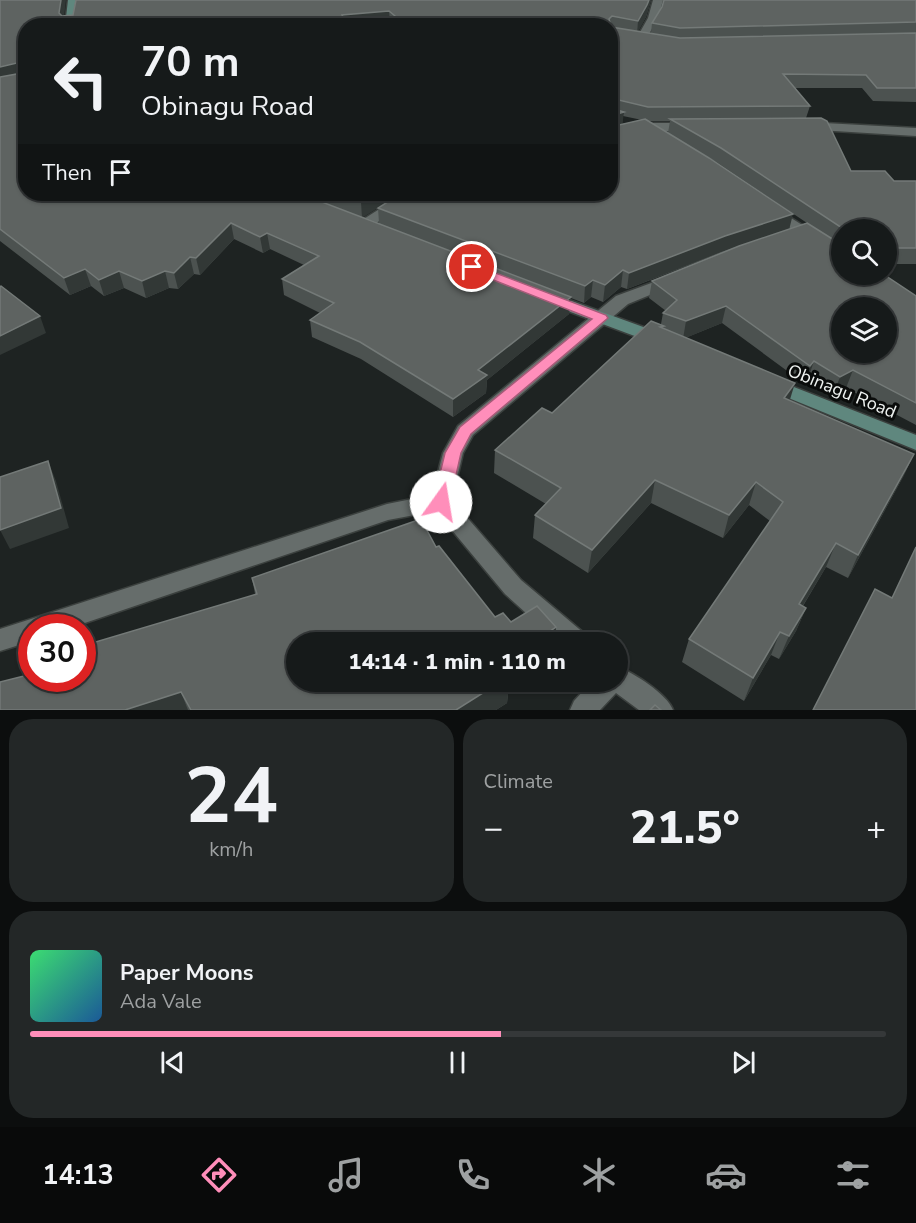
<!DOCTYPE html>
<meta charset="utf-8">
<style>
:root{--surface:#161a1a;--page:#232727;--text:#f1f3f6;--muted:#9ea1a2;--line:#353839;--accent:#ff8eba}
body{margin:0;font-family:"Nunito Sans",sans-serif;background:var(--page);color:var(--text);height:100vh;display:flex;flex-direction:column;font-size:22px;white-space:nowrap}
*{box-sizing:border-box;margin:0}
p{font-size:20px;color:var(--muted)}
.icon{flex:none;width:33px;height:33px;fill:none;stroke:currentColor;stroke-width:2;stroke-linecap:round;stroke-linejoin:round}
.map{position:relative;height:710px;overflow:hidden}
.details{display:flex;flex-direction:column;gap:9px;padding:9px;background:#0c0e0e;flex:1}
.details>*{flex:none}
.banner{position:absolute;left:18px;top:18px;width:600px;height:183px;border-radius:24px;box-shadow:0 2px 4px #0004,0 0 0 2px var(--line);background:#161a1a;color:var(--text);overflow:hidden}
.fabs{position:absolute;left:831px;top:219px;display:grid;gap:12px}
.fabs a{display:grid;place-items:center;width:66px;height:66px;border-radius:50%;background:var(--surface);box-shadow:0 2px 4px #0004,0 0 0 2px var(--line);font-size:30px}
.speed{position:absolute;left:18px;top:614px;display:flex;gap:12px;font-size:30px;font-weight:700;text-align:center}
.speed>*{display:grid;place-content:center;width:78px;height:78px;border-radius:50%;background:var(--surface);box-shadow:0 2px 4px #0004,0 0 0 2px var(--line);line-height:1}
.speed .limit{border:9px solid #d22;background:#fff;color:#111}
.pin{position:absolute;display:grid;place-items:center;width:51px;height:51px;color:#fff;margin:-26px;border:3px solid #fff;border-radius:50%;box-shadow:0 2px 6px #0007}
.me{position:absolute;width:66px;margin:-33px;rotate:13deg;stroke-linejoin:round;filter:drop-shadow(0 0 4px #0008)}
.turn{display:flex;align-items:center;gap:21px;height:126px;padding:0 24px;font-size:27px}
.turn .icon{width:78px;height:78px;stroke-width:2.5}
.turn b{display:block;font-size:42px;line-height:51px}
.then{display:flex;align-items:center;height:57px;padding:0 24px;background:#0003;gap:12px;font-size:22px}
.big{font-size:45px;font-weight:800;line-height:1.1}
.details .tile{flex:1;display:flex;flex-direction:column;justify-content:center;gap:9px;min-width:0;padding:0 21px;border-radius:24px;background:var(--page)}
.details .dial{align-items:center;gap:0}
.dial b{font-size:78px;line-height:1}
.song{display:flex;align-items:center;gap:18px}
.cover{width:72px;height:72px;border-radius:9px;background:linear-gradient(135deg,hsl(140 70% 55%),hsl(210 70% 35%))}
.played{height:6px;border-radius:3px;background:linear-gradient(90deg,var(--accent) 55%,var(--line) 55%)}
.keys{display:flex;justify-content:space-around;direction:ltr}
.heat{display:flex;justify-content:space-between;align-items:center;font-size:33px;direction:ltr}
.details .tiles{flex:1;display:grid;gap:9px;grid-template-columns:1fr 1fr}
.tile:last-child{grid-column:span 2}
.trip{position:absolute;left:286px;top:632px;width:342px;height:60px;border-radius:30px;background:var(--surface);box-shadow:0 2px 4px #0004,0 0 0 2px var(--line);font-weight:800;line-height:60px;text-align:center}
.tab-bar{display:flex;height:96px;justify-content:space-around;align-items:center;background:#090a0a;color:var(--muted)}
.tab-bar .icon{width:42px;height:42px}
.tab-bar .selected{color:var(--accent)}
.tab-bar b{font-size:27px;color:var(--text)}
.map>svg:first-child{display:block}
</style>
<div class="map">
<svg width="916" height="710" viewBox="0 0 916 710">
<rect width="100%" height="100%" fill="#1e2322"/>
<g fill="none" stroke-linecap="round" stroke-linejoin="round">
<!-- street casing -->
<g stroke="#3b403e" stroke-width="3">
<g id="street">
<polygon points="653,0 663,0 658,18 644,43 636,43 635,41 648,18"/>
<polygon points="806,122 916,128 916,136 802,129 800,126"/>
<polygon points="645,123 692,123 698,127 692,131 645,131 610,140 610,132"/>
<polygon points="403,194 419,194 369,228 359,228 357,225 359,222"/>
<polygon points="772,206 842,250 842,262 767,213 765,210"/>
<polygon points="673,275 679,277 681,280 679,283 628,304 473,435 463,453 452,500 521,580 585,634 589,642 558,642 505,594 436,511 388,520 73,627 32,627 32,641 0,651 0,629 387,504 432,495 443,453 458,426 616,296"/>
<path d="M618,667C634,673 667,694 673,710H639L616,693L600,710H570L574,701L592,681H618Z"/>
</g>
</g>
<!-- secondary casing -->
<g stroke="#3b403e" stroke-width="3">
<g id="secondary">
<polygon points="68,0 78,0 75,26 65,26"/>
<polygon points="547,292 668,336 671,340 668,344 656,344 541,301 539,297 541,293"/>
<polygon points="771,378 916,435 916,450 764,388 762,384 764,380"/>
</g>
</g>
<!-- street -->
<use href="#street" fill="#666d6b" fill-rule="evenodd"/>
<!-- secondary -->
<use href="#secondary" fill="#5f877e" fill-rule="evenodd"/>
</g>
<!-- wall -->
<g fill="#4c5250" fill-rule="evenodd">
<path d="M0,0L64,16L73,15L76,0H651L646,17L638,31L651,33L652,23L916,0V102L873,101L862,88H795L810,106L806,118L851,171L894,181H916V264H886V230H842V274L916,296V425L846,388L833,395L808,379L805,384L722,323L685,338L790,401L914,454L903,477L848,578L826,567L803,606L806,608L796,631L779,659L771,655L744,701L682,662L689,639L770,521L749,505L723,538L651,503L588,573L533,538L535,515L546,504L494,473L495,450L552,413L661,324L663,313L666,311L649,298L652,281L731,249L627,289L621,287L603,302L591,297L584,303L571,298L569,314L487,380L486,393L453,417L361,359L312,337L310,320L320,313L284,295L282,279L304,265L270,249L263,253L234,239L200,275L194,274L178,289L169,288L146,298L124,288L104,296L91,286L70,295L0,241ZM390,24L392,26H610V194L378,208L379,223L362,217L400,194H26V26ZM623,116L642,120L622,124ZM648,121H670L668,133ZM676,138L718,163L807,223L789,229Z"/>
<polygon points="436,547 495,617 511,622 556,627 555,642 297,642 297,681 530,681 508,694 507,703 496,710 0,710 82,678 255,594 252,578"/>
</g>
<!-- shaded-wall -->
<g fill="#323836">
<polygon points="61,0 66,0 63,26 59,13"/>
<polygon points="649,0 651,0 646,17 637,34 638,21"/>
<polygon points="389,11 390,24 364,26 343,26 342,15"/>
<polygon points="21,62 26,76 0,81 0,67"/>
<polygon points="624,112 622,127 610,130 610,116"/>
<polygon points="374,194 400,194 362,218 361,202"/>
<polygon points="793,214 789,230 721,252 627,289 629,273 725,236"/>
<polygon points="231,223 234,239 200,275 196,258"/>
<polygon points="267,233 270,249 263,253 260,237"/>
<polygon points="190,257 194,274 178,289 174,273"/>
<polygon points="85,269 91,286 70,295 64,278"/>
<polygon points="623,270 621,287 603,302 605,285"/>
<polygon points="119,271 124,288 104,296 99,280"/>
<polygon points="165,271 169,288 146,298 142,281"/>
<polygon points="593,280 591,297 584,303 585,286"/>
<polygon points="571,297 569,314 487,380 486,393 453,417 453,399 478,370"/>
<polygon points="726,306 722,323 683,339 686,321"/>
<polygon points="40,316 46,333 0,355 0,336"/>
<polygon points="814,361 808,379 805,384 810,366"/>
<polygon points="853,370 846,388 833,395 840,377"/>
<polygon points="795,383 788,406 784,398"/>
<polygon points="914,454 903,477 848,578 858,555"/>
<polygon points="48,461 56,481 69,528 10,549 0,530"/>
<polygon points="655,480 651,503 588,573 592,550"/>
<polygon points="756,482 749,505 723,538 729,515"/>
<polygon points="836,543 826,567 790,627 799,604"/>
<polygon points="806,608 796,631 779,659 789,636"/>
<polygon points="556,627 555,642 534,642"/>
<polygon points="780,632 771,655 744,701 753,678"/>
<polygon points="502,681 530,681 508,694 507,703 496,710 456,710"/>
<polygon points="181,692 188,710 125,710"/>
</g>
<!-- building -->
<g fill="#5e6361" stroke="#747a78" stroke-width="1.5" fill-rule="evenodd">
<polygon points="0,0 61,0 59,13 62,16 73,15 76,0 649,0 647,5 638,21 612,16 609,19 611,27 680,38 916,33 916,88 877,88 866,75 783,74 810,106 648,107 610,98 610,26 407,26 389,11 342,15 347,26 26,26 26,194 301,194 571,297 478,370 487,375 453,399 360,342 310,320 334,303 282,279 319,256 267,233 260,237 231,223 196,258 190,257 174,273 165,271 142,281 119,271 99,280 85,269 64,278 0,229 0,77 22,73 24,65 21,62 0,67"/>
<polygon points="664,0 916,0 916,22 680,28 652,23 662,7"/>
<polygon points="610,108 624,112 610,116"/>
<polygon points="821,118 827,121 851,171 885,171 894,181 916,181 916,248 886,248 886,230 845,230 721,148 670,119"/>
<polygon points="645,119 709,158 793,214 725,236 629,273 623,270 605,285 593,280 585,286 378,208 400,194 610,194 610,127"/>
<polygon points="339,194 374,194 361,202"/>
<path d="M807,223L842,245V274H883L916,296V403L853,370L840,377L814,361L810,366L726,306L686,321L663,313L677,300L652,281L739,246ZM842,308H886V352H842Z"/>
<polygon points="1,286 40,316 0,336 0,287"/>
<polygon points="651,321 664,326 660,327 795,383 784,398 914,454 858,555 836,543 799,604 806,608 789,636 780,632 753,678 689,639 783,502 756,482 729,515 655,480 592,550 535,515 561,488 495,450 542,408 552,413"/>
<polygon points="48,461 61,508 0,530 0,477"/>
<polygon points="421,519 436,547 439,546 495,617 503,613 511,622 537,606 556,627 534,642 297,642 297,681 502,681 456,710 191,710 181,692 125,710 0,710 0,682 32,674 32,678 82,678 82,646 257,594 252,578"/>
<polygon points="916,547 916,710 813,710 875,589 892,598"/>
<polygon points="655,705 661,710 650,710"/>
</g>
<!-- route -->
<polygon fill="#ff8eba" stroke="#a65c79" stroke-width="1.5" points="472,264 606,315 608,318 471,434 461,453 450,502 447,507 441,509 435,507 433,502 445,453 460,427 592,319 468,270 466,267"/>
<g text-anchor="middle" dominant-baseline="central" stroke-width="6" stroke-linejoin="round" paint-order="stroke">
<!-- street labels -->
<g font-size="18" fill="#eff3f1" stroke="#0a0c0b">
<text transform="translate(842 391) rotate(22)">Obinagu Road</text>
</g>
</g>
</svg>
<div class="fabs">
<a><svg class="icon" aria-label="search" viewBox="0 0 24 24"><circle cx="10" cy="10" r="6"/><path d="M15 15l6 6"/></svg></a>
<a><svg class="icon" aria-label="layers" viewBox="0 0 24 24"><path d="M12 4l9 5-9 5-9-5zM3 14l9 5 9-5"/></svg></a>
</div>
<div class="speed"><div class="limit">30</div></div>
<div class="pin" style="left:472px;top:267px;background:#d93025"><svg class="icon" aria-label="arrive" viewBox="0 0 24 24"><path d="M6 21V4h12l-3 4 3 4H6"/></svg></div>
<svg class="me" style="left:441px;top:502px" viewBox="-20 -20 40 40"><circle r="19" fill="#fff"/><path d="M0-13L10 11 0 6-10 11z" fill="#ff8eba"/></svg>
<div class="trip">14:14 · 1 min · 110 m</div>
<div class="banner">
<div class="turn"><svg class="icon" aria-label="left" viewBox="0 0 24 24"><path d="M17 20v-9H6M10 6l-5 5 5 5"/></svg><div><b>70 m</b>Obinagu Road</div></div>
<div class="then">Then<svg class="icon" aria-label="arrive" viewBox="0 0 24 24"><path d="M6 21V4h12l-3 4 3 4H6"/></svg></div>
</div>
</div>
<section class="details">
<div class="tiles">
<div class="tile dial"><b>24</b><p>km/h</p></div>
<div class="tile"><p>Climate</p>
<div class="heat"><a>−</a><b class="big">21.5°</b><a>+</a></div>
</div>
<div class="tile">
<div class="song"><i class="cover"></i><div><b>Paper Moons</b><p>Ada Vale</p></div></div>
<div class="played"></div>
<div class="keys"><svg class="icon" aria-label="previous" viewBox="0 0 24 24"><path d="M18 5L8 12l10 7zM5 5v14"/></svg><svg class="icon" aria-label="pause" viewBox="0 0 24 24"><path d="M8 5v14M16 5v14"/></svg><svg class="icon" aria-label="next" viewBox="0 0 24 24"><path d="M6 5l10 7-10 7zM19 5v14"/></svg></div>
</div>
</div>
</section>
<nav class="tab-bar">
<b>14:13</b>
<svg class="icon selected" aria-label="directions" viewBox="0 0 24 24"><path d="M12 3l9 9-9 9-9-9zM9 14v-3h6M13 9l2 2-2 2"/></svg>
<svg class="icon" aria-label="music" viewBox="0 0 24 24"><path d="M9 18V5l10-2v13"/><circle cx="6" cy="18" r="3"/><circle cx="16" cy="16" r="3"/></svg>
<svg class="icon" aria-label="phone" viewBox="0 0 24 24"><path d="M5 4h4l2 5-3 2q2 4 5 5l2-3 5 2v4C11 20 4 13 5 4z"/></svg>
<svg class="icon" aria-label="climate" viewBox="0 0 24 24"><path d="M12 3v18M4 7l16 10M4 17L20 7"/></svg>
<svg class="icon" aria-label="car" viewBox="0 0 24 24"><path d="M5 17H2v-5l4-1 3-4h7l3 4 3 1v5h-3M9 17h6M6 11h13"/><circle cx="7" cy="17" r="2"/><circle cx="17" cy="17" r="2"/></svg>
<svg class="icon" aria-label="filters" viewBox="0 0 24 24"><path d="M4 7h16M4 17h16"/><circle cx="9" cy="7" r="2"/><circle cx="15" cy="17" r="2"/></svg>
</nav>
